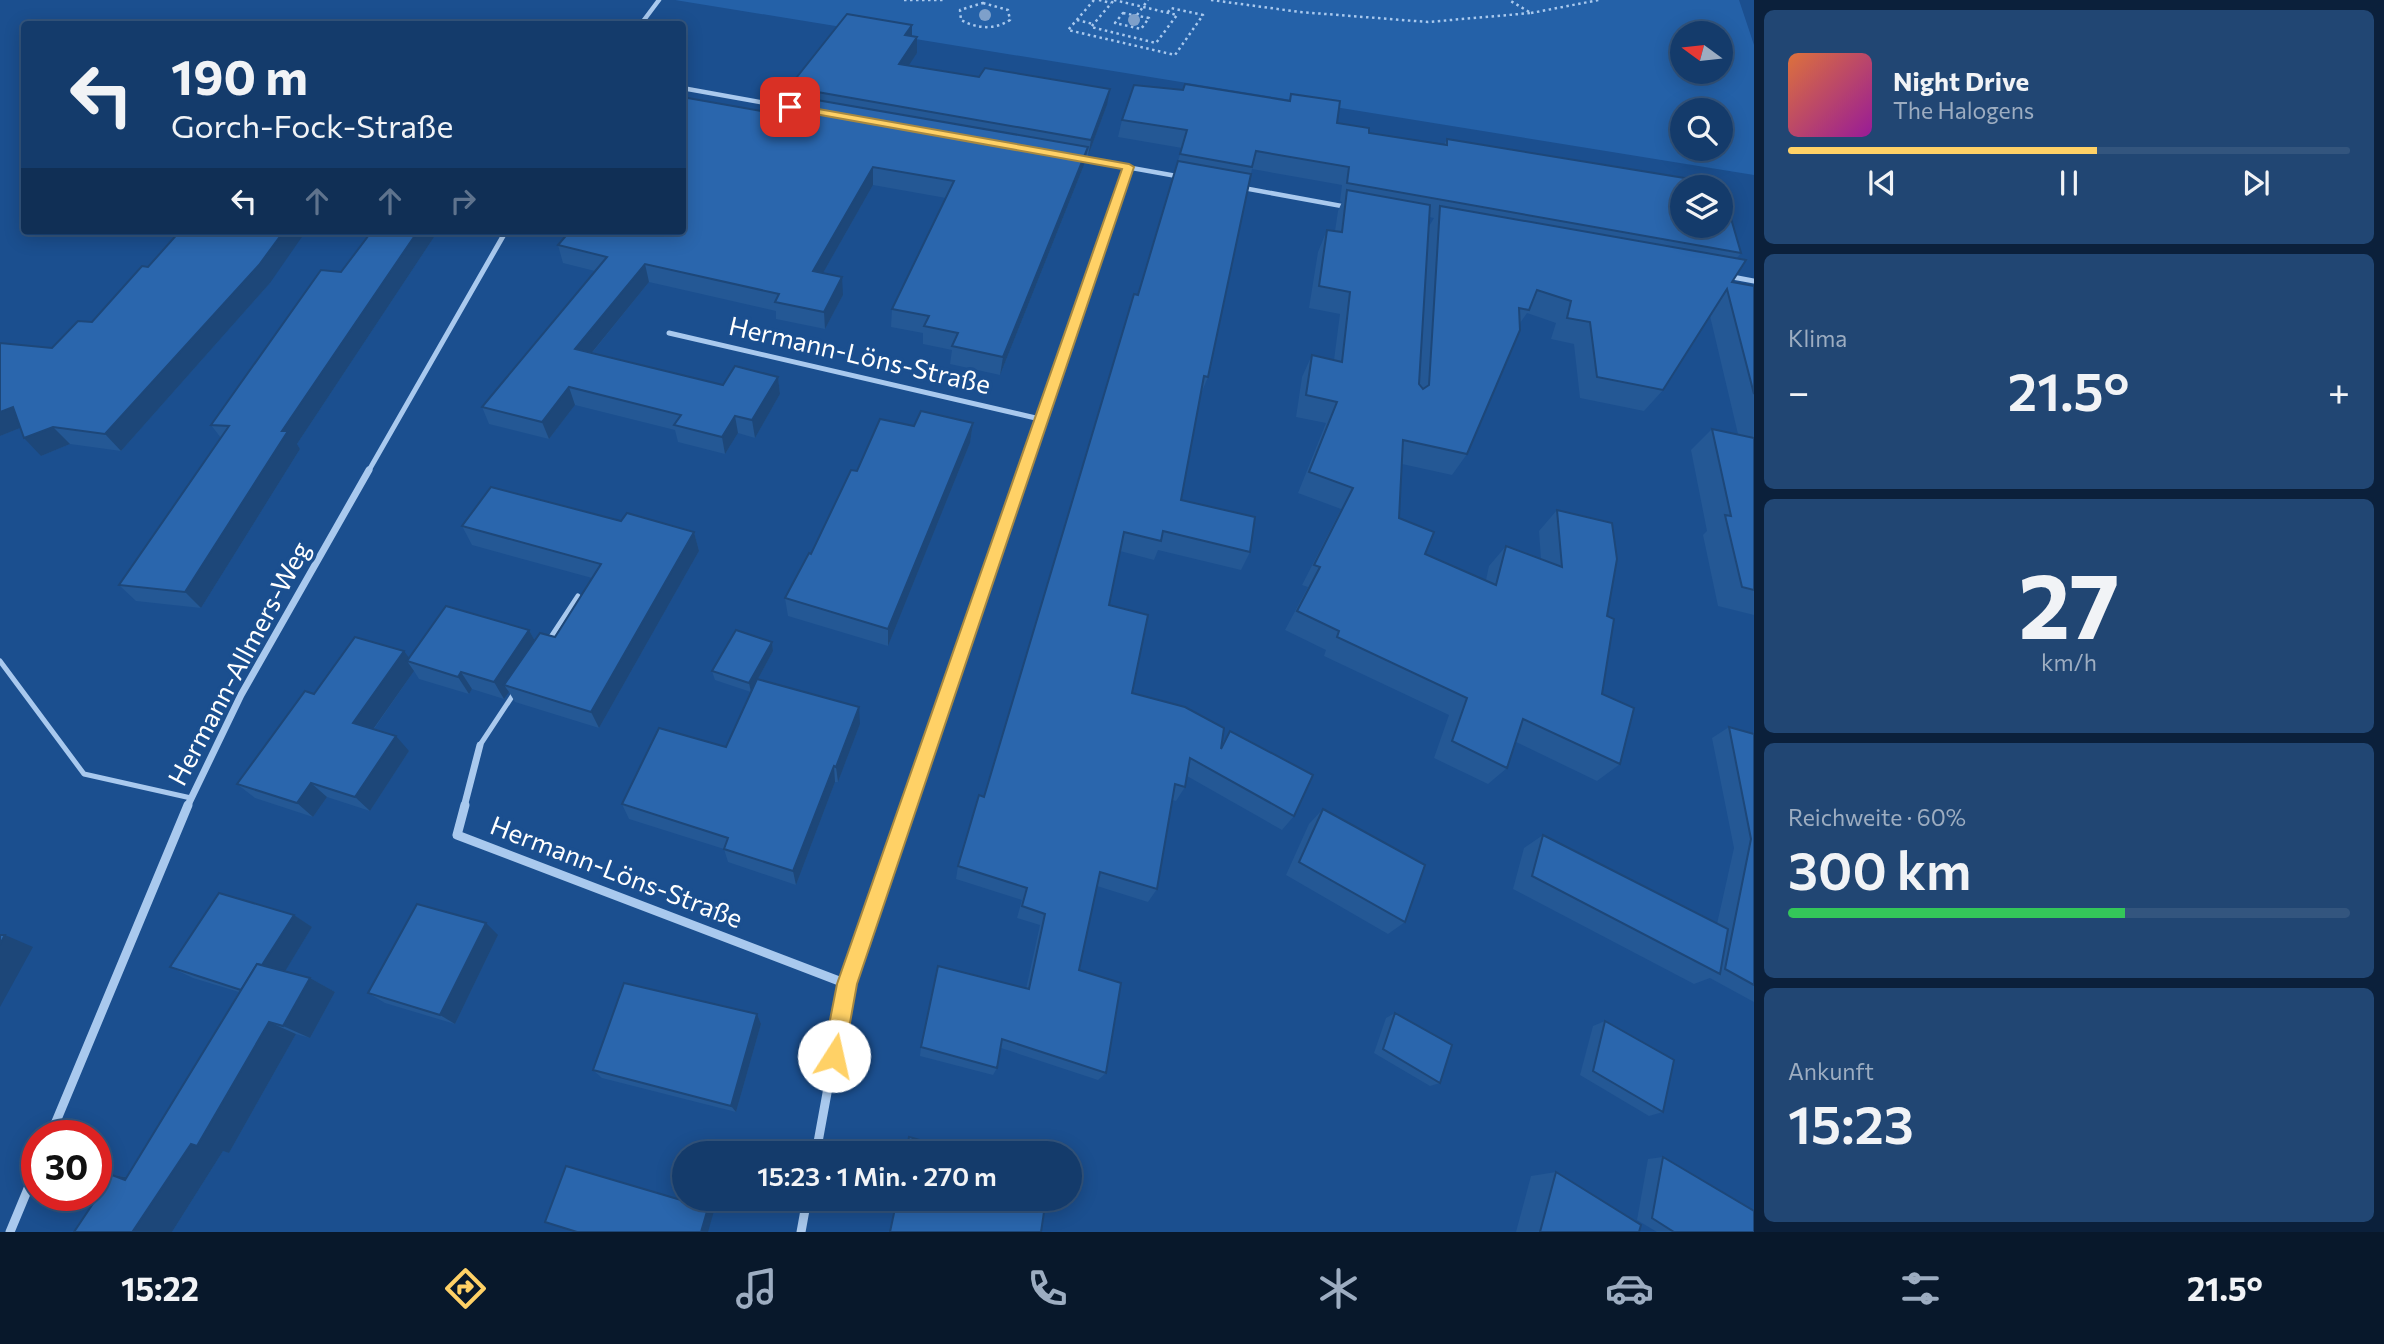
<!DOCTYPE html>
<html lang="de">
<meta charset="utf-8">
<style>
:root{--surface:#143b6b;--page:#214673;--text:#f1f3f6;--muted:#9dadc1;--line:#33557e;--accent:#ffd166}
body{margin:0;font-family:Commissioner,sans-serif;background:var(--page);color:var(--text);height:100vh;display:flex;flex-direction:column;font-size:26px;white-space:nowrap}
*{box-sizing:border-box;margin:0}
p{font-size:23px;color:var(--muted)}
.icon{flex:none;width:38px;height:38px;fill:none;stroke:currentColor;stroke-width:2;stroke-linecap:round;stroke-linejoin:round}
.map{position:relative;flex:1;overflow:hidden}
.sheet{display:flex;flex-direction:column;gap:10px;padding:10px;background:#0b203b;width:630px}
.sheet>*{flex:none}
.top-card{position:absolute;left:21px;top:21px;width:665px;height:214px;border-radius:7px;box-shadow:0 4px 18px #0003,0 0 0 2px var(--line);background:#143b6b;color:var(--text);overflow:hidden}
.needle{width:46px;rotate:285deg}
.controls{position:absolute;left:1670px;top:21px;display:grid;gap:14px}
.controls a{display:grid;place-items:center;width:63px;height:63px;border-radius:50%;background:var(--surface);box-shadow:0 4px 18px #0003,0 0 0 2px var(--line);font-size:35px}
.speed{position:absolute;left:21px;top:1120px;display:flex;gap:14px;font-size:35px;font-weight:700;text-align:center}
.speed>*{display:grid;place-content:center;width:91px;height:91px;border-radius:50%;background:var(--surface);box-shadow:0 4px 18px #0003,0 0 0 2px var(--line);line-height:1}
.speed .limit{border:10px solid #d22;background:#fff;color:#111}
.pin{position:absolute;display:grid;place-items:center;width:60px;height:60px;color:#fff;margin:-30px;border-radius:14px;box-shadow:0 4px 10px #0006}
.me{position:absolute;width:77px;margin:-38px;rotate:10deg;stroke-linejoin:round;filter:drop-shadow(0 0 5px #0008)}
.turn{display:flex;align-items:center;gap:24px;height:147px;padding:0 35px;font-size:32px}
.turn .icon{width:91px;height:91px;stroke-width:2.5}
.turn b{display:block;font-size:49px;line-height:60px}
.lanes{display:flex;align-items:center;height:66px;padding:0 35px;background:#0003;justify-content:center;gap:35px;direction:ltr}
.lanes .off{opacity:.35}
.big{font-size:52px;font-weight:600;line-height:1.1}
.sheet .widget{flex:1;display:flex;flex-direction:column;justify-content:center;gap:10px;min-width:0;padding:0 24px;border-radius:10px;background:var(--page)}
.sheet .dial{align-items:center;gap:0}
.dial b{font-size:91px;line-height:1}
.song{display:flex;align-items:center;gap:21px}
.cover{width:84px;height:84px;border-radius:10px;background:linear-gradient(135deg,hsl(20 70% 55%),hsl(300 70% 35%))}
.played{height:7px;border-radius:4px;background:linear-gradient(90deg,var(--accent) 55%,var(--line) 55%)}
.keys{display:flex;justify-content:space-around;direction:ltr}
.heat{display:flex;justify-content:space-between;align-items:center;font-size:38px;direction:ltr}
.charge{height:10px;border-radius:5px;background:linear-gradient(90deg,#34c759 60%,var(--line) 0)}
.trip{position:absolute;left:672px;top:1141px;width:410px;height:70px;border-radius:35px;background:var(--surface);box-shadow:0 4px 18px #0003,0 0 0 2px var(--line);font-weight:600;line-height:70px;text-align:center}
.tab-bar{display:flex;height:112px;justify-content:space-around;align-items:center;background:#08182b;color:var(--muted)}
.tab-bar .icon{width:49px;height:49px}
.tab-bar .on{color:var(--accent)}
.tab-bar b{font-size:32px;color:var(--text)}
main{display:flex;flex:1;min-height:0}
.map>svg:first-child{display:block}
</style>
<main>
<div class="map">
<svg width="1754" height="1232" viewBox="0 0 1754 1232">
<rect width="100%" height="100%" fill="#1b4f8f"/>
<!-- green -->
<path fill="#2461a8" fill-rule="evenodd" d="M675,0H1739L1754,45V175ZM1682,33H1720V72H1682ZM1682,110H1720V149H1682Z"/>
<g fill="none" stroke-linecap="round" stroke-linejoin="round">
<!-- path-far1 -->
<g stroke="#a9c9ee" stroke-width="2.5" stroke-dasharray="2.5 3.5" stroke-linecap="butt">
<polyline points="904,0 944,0"/>
<polyline points="1094,0 1068,30 1175,55 1203,15 1171,8 1168,12"/>
<polyline points="1099,0 1111,3"/>
<polygon points="1114,0 1177,15 1156,43 1091,27"/>
<polyline points="1211,0 1300,12 1428,22 1531,13 1509,0"/>
<path d="M983,3L1008,10L1010,20C994,30 978,29 961,20L960,10Z"/>
<polygon points="1123,13 1149,18 1141,29 1115,23"/>
<polyline points="1531,13 1599,0"/>
<polyline points="1137,15 1148,0"/>
<polyline points="1077,20 1093,24"/>
</g>
<!-- path -->
<polyline stroke="#a9c9ee" stroke-width="3.5" stroke-dasharray="2.5 4.5" stroke-linecap="butt" points="438,231 472,234"/>
<!-- service-far1 -->
<polyline stroke="#a9c9ee" stroke-width="4.5" points="310,234 312,231"/>
<!-- service -->
<g stroke="#a9c9ee" stroke-width="5">
<polyline points="549,640 578,596"/>
<polyline points="0,661 84,774 191,798"/>
<polyline points="480,745 515,692"/>
</g>
<!-- minor-far3 -->
<g stroke="#a9c9ee" stroke-width="4.5">
<polyline points="641,24 659,0"/>
<polyline points="682,88 782,106"/>
<polyline points="1076,158 1182,177"/>
<polyline points="1238,187 1347,207"/>
<polyline points="1115,208 1129,167"/>
</g>
<!-- minor-far2 -->
<g stroke="#a9c9ee" stroke-width="5">
<polyline points="1727,276 1754,281"/>
<polyline points="669,333 1040,419"/>
<polyline points="368,472 506,231"/>
<polyline points="1024,472 1115,207"/>
</g>
<!-- minor-far1 -->
<g stroke="#a9c9ee" stroke-width="7">
<polyline points="187,807 241,695 369,470"/>
<polyline points="464,807 480,745"/>
<polyline points="908,807 1024,470"/>
</g>
<!-- minor -->
<g stroke="#a9c9ee" stroke-width="9">
<polyline points="465,805 457,835 847,984"/>
<polyline points="50,1136 188,805"/>
<polyline points="816,1153 847,984 909,805"/>
<polyline points="10,1232 37,1167"/>
<polyline points="801,1232 807,1199"/>
</g>
</g>
<!-- trees -->
<g fill="#7ea0ca">
<circle cx="985" cy="15" r="6"/>
<circle cx="1134" cy="20" r="6"/>
</g>
<!-- wall -->
<g fill="#245895" fill-rule="evenodd">
<polygon points="912,36 917,37 917,53 908,65 1107,105 1088,156 1086,156 1084,165 1000,375 950,364 952,350 923,344 923,333 891,327 892,309 946,198 873,185 823,273 843,295 825,329 776,319 776,311 649,282 592,353 723,385 778,377 780,394 755,438 738,433 725,454 678,442 675,430 575,405 549,439 489,424 482,407 595,271 563,263 558,245 767,112 789,95 789,87"/>
<path d="M1291,94L1337,123L1369,133L1444,145L1447,139L1741,253L1737,258L1732,282L1754,286V615L1718,606L1703,535L1707,531L1691,450L1712,429L1738,434L1710,316L1663,390L1644,411L1580,398L1574,344L1551,339L1556,323L1527,313L1520,323L1467,454L1452,475L1402,464L1399,518L1425,554L1486,580L1489,566L1506,546L1541,559L1539,531L1557,510L1607,616L1602,694L1620,764L1597,781L1516,742L1507,768L1488,784L1434,758L1449,715L1324,656L1326,650L1285,630L1308,587L1302,585L1341,509L1298,493L1326,423L1296,417L1302,377L1312,355L1334,360L1340,314L1309,308L1318,252L1327,230L1335,231L1338,211L1342,202L1340,201L1342,185L1252,169L1208,377L1200,396L1181,500L1250,552L1241,570L1158,550L1154,560L1120,551L1109,605L1132,693L1221,745L1230,731L1294,816L1282,830L1187,776L1185,787L1176,801L1172,800L1157,889L1148,902L1097,886L1079,970L1106,1073L1098,1080L1001,1048L997,1068L993,1075L920,1056L921,1047L1026,989L1040,925L1017,918L1022,900L956,879L958,866L984,797L1138,295L1182,148L1118,137L1122,120L1289,101ZM1429,217L1434,218L1428,228Z"/>
<polygon points="372,231 438,231 297,444 300,449 201,608 136,601 119,585 221,438 211,425 341,272"/>
<polygon points="148,267 270,283 121,451 70,444 41,456 20,428 0,436 0,343 52,348 92,322"/>
<polygon points="973,423 970,443 888,646 788,616 785,598 811,554 857,471 914,426"/>
<polygon points="621,521 694,532 699,551 599,728 515,702 509,692 504,699 472,689 469,694 419,679 414,671 374,729 409,751 370,811 327,797 313,817 255,798 237,784 314,694 409,658 529,630 534,640 555,637 592,578 472,545 462,526"/>
<polygon points="772,642 773,651 758,679 860,724 838,782 835,782 796,885 728,862 724,849 629,819 622,804 726,747 751,692 715,680 712,671"/>
<polygon points="1729,727 1754,734 1754,1002 1710,978 1694,984 1513,889 1524,848 1543,835 1717,924 1734,848 1712,738"/>
<polygon points="1323,809 1405,922 1388,934 1286,875 1309,824"/>
<polygon points="294,915 312,927 285,971 310,978 335,992 310,1038 296,1034 229,1153 223,1151 172,1232 112,1175 127,1177 239,992 193,978 170,967"/>
<polygon points="498,935 455,1024 385,1003 368,993"/>
<polygon points="1395,1013 1440,1083 1430,1086 1374,1053 1386,1018"/>
<polygon points="757,1014 761,1024 736,1112 602,1078 593,1070"/>
<polygon points="1605,1021 1663,1112 1649,1116 1580,1075 1593,1026"/>
<polygon points="1663,1157 1754,1232 1657,1232 1637,1220 1648,1159"/>
<polygon points="1556,1172 1639,1232 1516,1232 1531,1176"/>
</g>
<!-- shaded-wall -->
<g fill="#1d4779">
<polygon points="912,25 912,40 905,35"/>
<polygon points="917,37 917,53 899,80 899,64"/>
<polygon points="1110,89 1107,105 1088,156 1091,140"/>
<polygon points="1088,147 1084,165 1000,375 1003,357"/>
<polygon points="873,167 873,185 814,289 813,271"/>
<polygon points="284,231 306,231 270,283 121,451 105,434"/>
<polygon points="418,231 438,231 297,444 300,449 201,608 185,592 282,431"/>
<polygon points="645,264 649,282 581,366 575,349"/>
<polygon points="842,277 843,295 825,329 824,312"/>
<polygon points="778,377 780,394 755,438 752,420"/>
<polygon points="569,387 575,405 549,439 542,422"/>
<polygon points="13,407 30,424 0,436 0,412"/>
<polygon points="735,416 738,433 725,454 722,437"/>
<polygon points="973,423 970,443 888,646 888,629"/>
<polygon points="53,427 70,444 41,456 24,438"/>
<polygon points="694,532 699,551 599,728 591,712"/>
<polygon points="529,630 538,647 504,685 509,692 504,699 494,682"/>
<polygon points="772,642 773,651 751,692 749,683"/>
<polygon points="404,651 413,663 407,661 414,671 367,738 353,723"/>
<polygon points="461,672 472,689 469,694 458,677"/>
<polygon points="859,707 860,724 838,782 836,767"/>
<polygon points="396,736 409,751 370,811 355,797"/>
<polygon points="834,766 835,782 796,885 793,871"/>
<polygon points="311,783 327,797 313,817 297,803"/>
<polygon points="294,915 312,927 267,1001 246,991"/>
<polygon points="486,923 498,935 455,1024 440,1015"/>
<polygon points="5,935 33,947 0,1007 0,944"/>
<polygon points="310,978 335,992 310,1038 283,1026"/>
<polygon points="757,1014 761,1024 736,1112 731,1106"/>
<polygon points="269,1022 296,1034 229,1153 223,1151 172,1232 136,1232 133,1231"/>
<polygon points="112,1175 150,1181 125,1180"/>
<polygon points="708,1208 714,1211 708,1232 701,1232"/>
</g>
<!-- building -->
<g fill="#2a66ad" stroke="#1d4779" stroke-width="2" fill-rule="evenodd">
<polygon points="847,14 912,25 905,35 917,37 899,64 979,77 985,68 1110,89 1091,140 789,87"/>
<path d="M1185,84L1290,101L1291,94L1340,101L1337,123L1369,128V133L1447,145V139L1721,184L1741,253L1347,183L1349,167L1256,151L1252,167L1180,154L1187,130L1122,120L1134,85L1183,90ZM1682,187H1720V226H1682Z"/>
<polygon points="782,94 1088,147 1003,357 952,346 958,333 924,326 929,316 892,309 954,181 873,167 813,271 842,277 824,312 775,302 779,294 645,264 575,349 723,385 735,366 778,377 752,420 735,416 722,437 674,425 681,415 569,387 542,422 482,407 607,257 558,245 570,231 682,231 682,97 767,112"/>
<polygon points="1178,161 1251,174 1208,377 1204,376 1181,500 1255,517 1250,552 1163,531 1161,541 1124,532 1109,605 1148,615 1132,693 1185,707 1224,728 1221,749 1230,731 1313,775 1294,816 1190,758 1185,787 1175,784 1157,889 1100,872 1079,970 1121,983 1106,1073 1002,1039 997,1068 921,1047 938,966 1029,989 1045,914 1022,906 1027,888 958,866 979,795 984,797 1134,294 1138,295"/>
<polygon points="1347,190 1430,205 1419,384 1423,389 1429,385 1440,206 1746,260 1732,282 1754,286 1754,394 1727,289 1663,390 1597,377 1590,322 1567,318 1571,301 1537,290 1529,310 1519,308 1520,330 1467,454 1403,440 1399,518 1434,532 1425,554 1496,585 1506,546 1562,567 1557,510 1612,523 1617,559 1607,616 1614,619 1602,694 1634,708 1620,764 1523,719 1507,768 1452,741 1467,698 1337,637 1339,631 1297,611 1320,567 1314,565 1353,488 1309,472 1337,402 1306,395 1312,355 1342,362 1350,292 1319,286 1327,230 1342,232"/>
<polygon points="180,231 284,231 259,265 105,434 53,427 24,438 13,407 0,412 0,343 52,348 78,321 92,322 142,266 148,267"/>
<polygon points="372,231 418,231 282,431 288,431 185,592 119,585 229,426 211,425 321,270 341,272"/>
<polygon points="921,411 973,423 888,629 785,598 809,553 811,554 851,470 857,471 880,419 914,426"/>
<polygon points="1712,429 1754,438 1754,590 1742,587 1725,515 1731,516"/>
<polygon points="491,487 621,521 627,513 694,532 591,712 504,685 540,633 555,637 601,564 462,526"/>
<polygon points="446,606 529,630 494,682 461,672 458,677 407,661"/>
<polygon points="736,630 772,642 749,683 712,671"/>
<polygon points="355,637 404,651 353,723 396,736 355,797 311,783 297,803 237,784 305,691 314,694"/>
<polygon points="757,679 859,707 836,767 834,766 793,871 724,849 728,838 622,804 659,728 726,747"/>
<polygon points="1729,727 1754,734 1754,985 1725,969 1751,839"/>
<polygon points="1323,809 1425,865 1405,922 1299,862"/>
<polygon points="1543,835 1728,929 1720,974 1532,876"/>
<polygon points="219,893 294,915 262,965 257,964 241,990 170,967"/>
<polygon points="417,904 486,923 440,1015 368,993"/>
<polygon points="0,935 5,935 0,944"/>
<polygon points="257,964 310,978 283,1026 269,1022 197,1146 191,1144 133,1231 136,1232 74,1232 112,1175 125,1180"/>
<polygon points="624,983 757,1014 731,1106 593,1070"/>
<polygon points="1395,1013 1452,1045 1440,1083 1383,1049"/>
<polygon points="1605,1021 1674,1060 1663,1112 1593,1071"/>
<polygon points="909,1137 967,1153 906,1153"/>
<polygon points="1663,1157 1754,1211 1754,1232 1674,1232 1652,1218"/>
<polygon points="566,1166 708,1208 701,1232 577,1232 545,1222"/>
<polygon points="1556,1172 1641,1225 1639,1232 1540,1232"/>
<polygon points="897,1199 1046,1199 1041,1232 890,1232"/>
</g>
<!-- route -->
<polygon fill="#ffd166" stroke="#a68842" stroke-width="2" points="790,104 1129,164 1134,167 857,984 844,1056 841,1064 834,1067 826,1064 823,1056 837,984 1122,169 787,109 785,107"/>
<g text-anchor="middle" dominant-baseline="central" stroke-width="7" stroke-linejoin="round" paint-order="stroke">
<!-- street labels -->
<g font-size="26" fill="#fff" stroke="#1b4f8f">
<text transform="translate(860 354) rotate(13)">Hermann-Löns-Straße</text>
<text transform="translate(238 663) rotate(-62)">Hermann-Allmers-Weg</text>
<text transform="translate(617 871) rotate(21)">Hermann-Löns-Straße</text>
</g>
</g>
</svg>
<div class="controls">
<a><svg class="needle" viewBox="-14 -14 28 28"><path d="M0-13l5 13h-10z" fill="#e53935"/><path d="M0 13l5-13h-10z" fill="#9dadc1"/></svg></a>
<a><svg class="icon" aria-label="search" viewBox="0 0 24 24"><circle cx="10" cy="10" r="6"/><path d="M15 15l6 6"/></svg></a>
<a><svg class="icon" aria-label="layers" viewBox="0 0 24 24"><path d="M12 4l9 5-9 5-9-5zM3 14l9 5 9-5"/></svg></a>
</div>
<div class="speed"><div class="limit">30</div></div>
<div class="pin" style="left:790px;top:107px;background:#d93025"><svg class="icon" aria-label="arrive" viewBox="0 0 24 24"><path d="M6 21V4h12l-3 4 3 4H6"/></svg></div>
<svg class="me" style="left:834px;top:1056px" viewBox="-20 -20 40 40"><circle r="19" fill="#fff"/><path d="M0-13L10 11 0 6-10 11z" fill="#ffd166"/></svg>
<div class="trip">15:23 · 1 Min. · 270 m</div>
<div class="top-card">
<div class="turn"><svg class="icon" aria-label="left" viewBox="0 0 24 24"><path d="M17 20v-9H6M10 6l-5 5 5 5"/></svg><div><b>190 m</b>Gorch-Fock-Straße</div></div>
<div class="lanes"><svg class="icon" aria-label="left" viewBox="0 0 24 24"><path d="M17 20v-9H6M10 6l-5 5 5 5"/></svg><svg class="icon off" aria-label="ahead" viewBox="0 0 24 24"><path d="M12 20V5M6 11l6-6 6 6"/></svg><svg class="icon off" aria-label="ahead" viewBox="0 0 24 24"><path d="M12 20V5M6 11l6-6 6 6"/></svg><svg class="icon off" aria-label="right" viewBox="0 0 24 24"><path d="M7 20v-9h11M14 6l5 5-5 5"/></svg></div>
</div>
</div>
<section class="sheet">
<div class="widget">
<div class="song"><i class="cover"></i><div><b>Night Drive</b><p>The Halogens</p></div></div>
<div class="played"></div>
<div class="keys"><svg class="icon" aria-label="previous" viewBox="0 0 24 24"><path d="M18 5L8 12l10 7zM5 5v14"/></svg><svg class="icon" aria-label="pause" viewBox="0 0 24 24"><path d="M8 5v14M16 5v14"/></svg><svg class="icon" aria-label="next" viewBox="0 0 24 24"><path d="M6 5l10 7-10 7zM19 5v14"/></svg></div>
</div>
<div class="widget"><p>Klima</p>
<div class="heat"><a>−</a><b class="big">21.5°</b><a>+</a></div>
</div>
<div class="widget dial"><b>27</b><p>km/h</p></div>
<div class="widget"><p>Reichweite · 60%</p><b class="big">300 km</b><div class="charge"></div></div>
<div class="widget"><p>Ankunft</p><b class="big">15:23</b></div>
</section>
</main>
<nav class="tab-bar">
<b>15:22</b>
<svg class="icon on" aria-label="directions" viewBox="0 0 24 24"><path d="M12 3l9 9-9 9-9-9zM9 14v-3h6M13 9l2 2-2 2"/></svg>
<svg class="icon" aria-label="music" viewBox="0 0 24 24"><path d="M9 18V5l10-2v13"/><circle cx="6" cy="18" r="3"/><circle cx="16" cy="16" r="3"/></svg>
<svg class="icon" aria-label="phone" viewBox="0 0 24 24"><path d="M5 4h4l2 5-3 2q2 4 5 5l2-3 5 2v4C11 20 4 13 5 4z"/></svg>
<svg class="icon" aria-label="climate" viewBox="0 0 24 24"><path d="M12 3v18M4 7l16 10M4 17L20 7"/></svg>
<svg class="icon" aria-label="car" viewBox="0 0 24 24"><path d="M5 17H2v-5l4-1 3-4h7l3 4 3 1v5h-3M9 17h6M6 11h13"/><circle cx="7" cy="17" r="2"/><circle cx="17" cy="17" r="2"/></svg>
<svg class="icon" aria-label="filters" viewBox="0 0 24 24"><path d="M4 7h16M4 17h16"/><circle cx="9" cy="7" r="2"/><circle cx="15" cy="17" r="2"/></svg>
<b>21.5°</b>
</nav>
